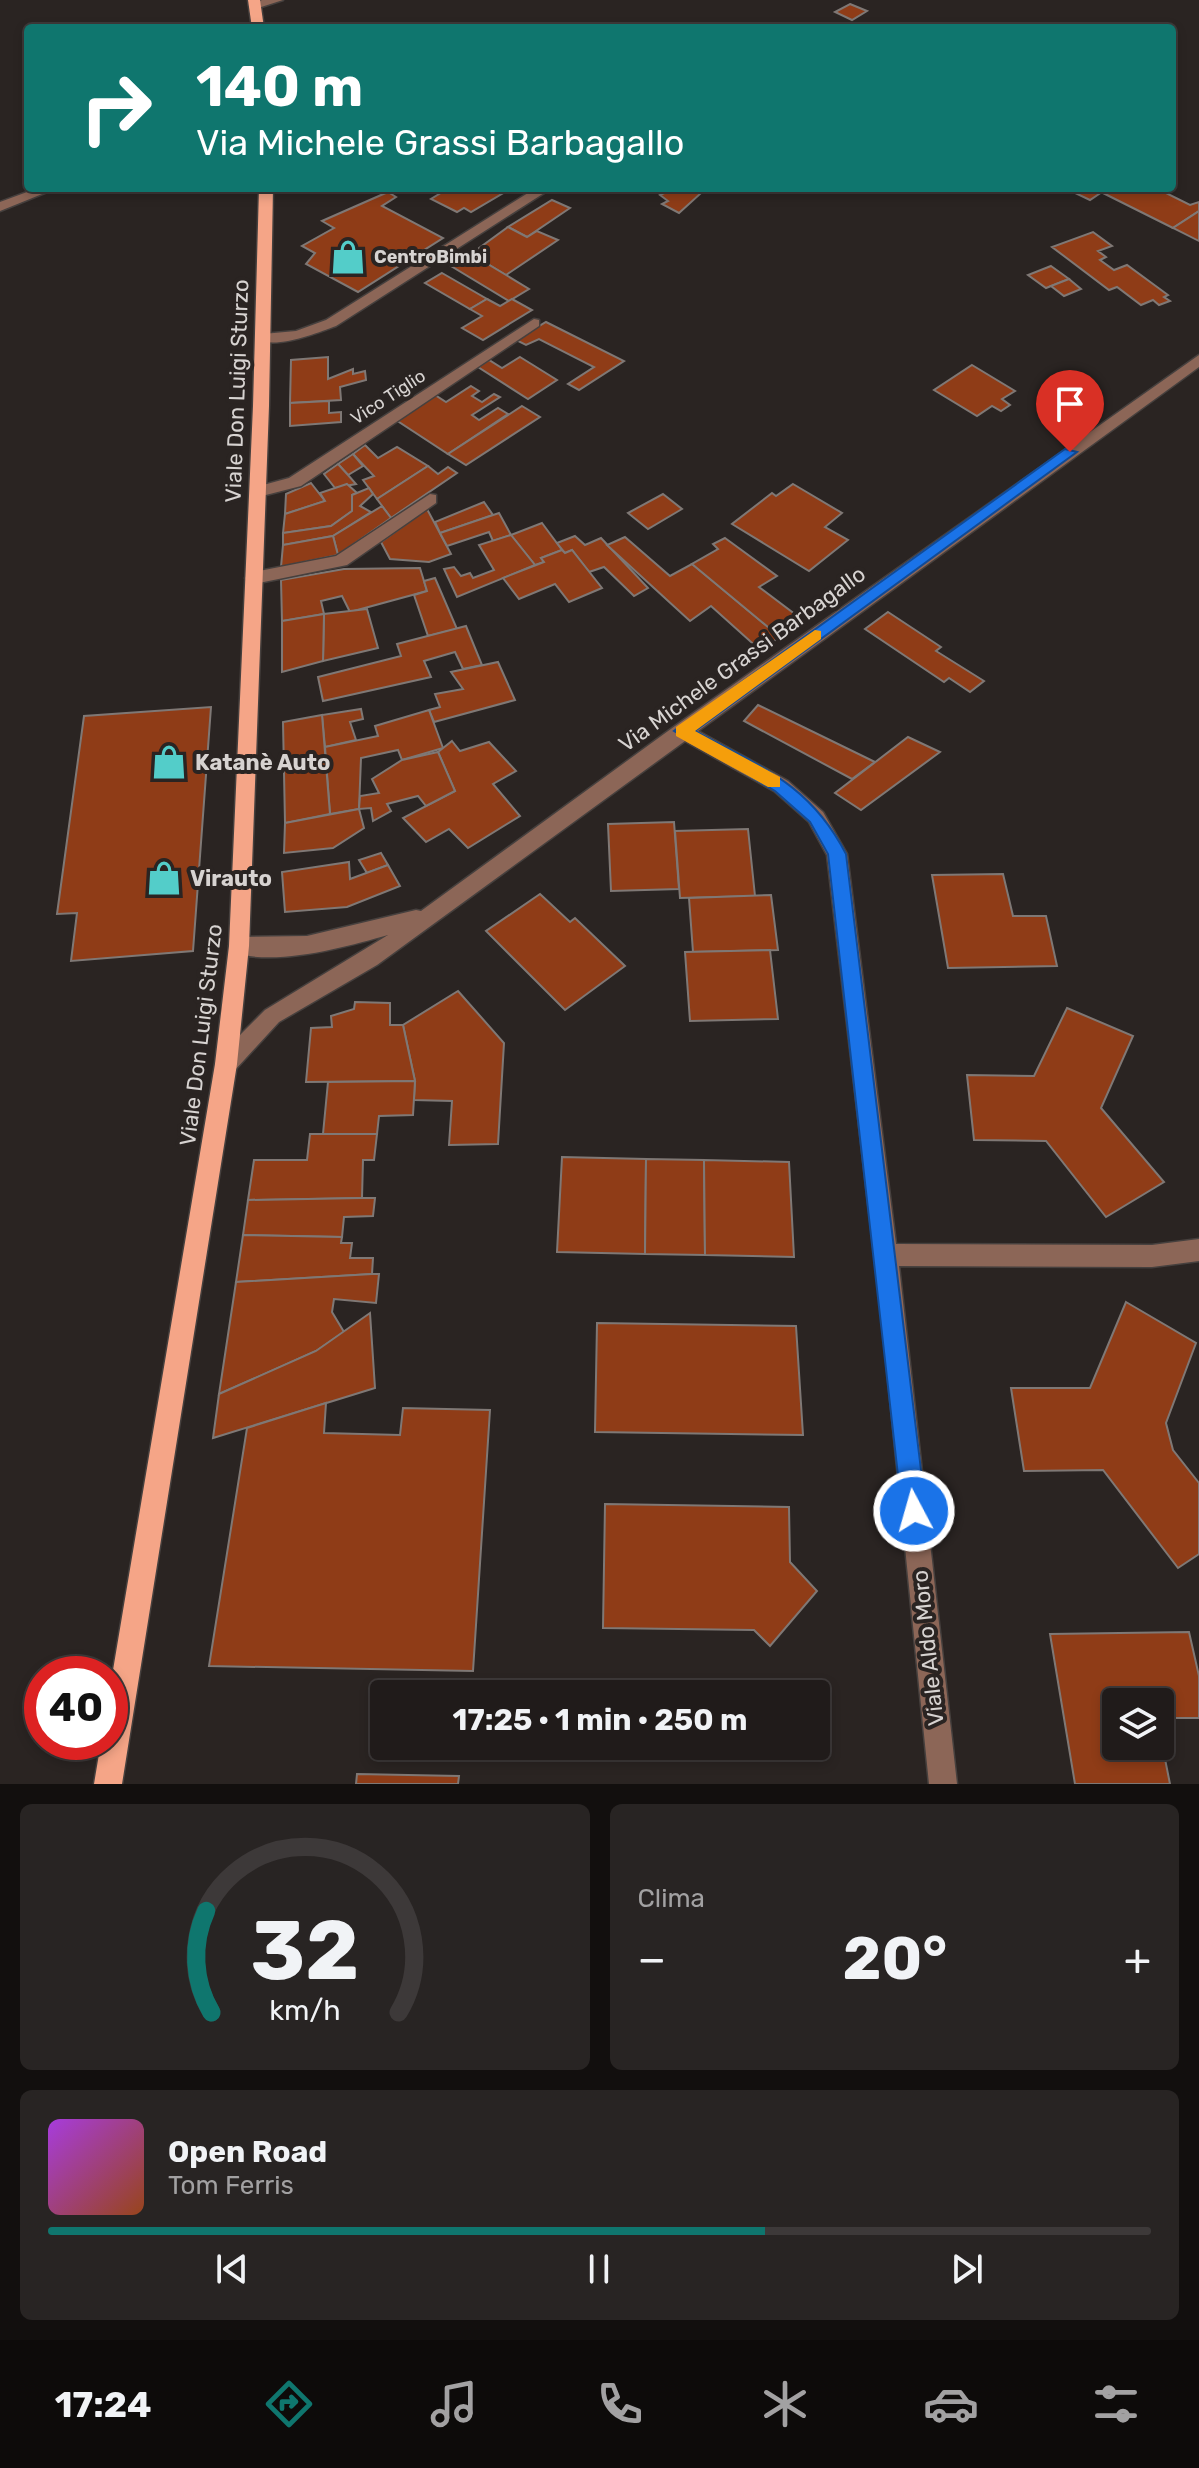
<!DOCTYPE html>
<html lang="it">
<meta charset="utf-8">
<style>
:root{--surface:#201b1a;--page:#282423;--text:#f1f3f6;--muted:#a2a1a2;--line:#3d3939;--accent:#0f766e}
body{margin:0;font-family:Rubik,sans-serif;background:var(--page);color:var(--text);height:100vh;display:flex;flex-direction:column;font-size:30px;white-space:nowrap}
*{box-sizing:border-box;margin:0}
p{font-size:26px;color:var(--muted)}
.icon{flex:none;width:44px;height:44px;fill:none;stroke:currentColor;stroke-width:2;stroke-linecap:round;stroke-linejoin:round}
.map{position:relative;height:1784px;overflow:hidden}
.side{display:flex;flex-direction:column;gap:20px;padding:20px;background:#120f0e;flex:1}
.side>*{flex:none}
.banner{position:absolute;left:24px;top:24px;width:1152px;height:168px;border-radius:8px;box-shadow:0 4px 12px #0003,0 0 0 2px var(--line);background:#0f766e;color:#fff;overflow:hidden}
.tools{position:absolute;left:1102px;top:1688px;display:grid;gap:16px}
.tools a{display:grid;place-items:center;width:72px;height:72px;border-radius:8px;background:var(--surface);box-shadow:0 4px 12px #0003,0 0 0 2px var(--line);font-size:40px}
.speed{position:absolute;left:24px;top:1656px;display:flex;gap:16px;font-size:40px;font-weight:700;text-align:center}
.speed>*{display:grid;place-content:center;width:104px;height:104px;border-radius:50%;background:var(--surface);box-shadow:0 4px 12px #0003,0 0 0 2px var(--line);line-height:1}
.speed .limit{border:12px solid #d22;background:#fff;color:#111}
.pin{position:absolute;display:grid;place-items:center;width:68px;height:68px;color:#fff;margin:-82px -34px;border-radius:50% 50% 50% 0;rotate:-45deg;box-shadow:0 0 8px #0007}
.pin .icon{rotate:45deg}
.me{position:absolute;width:88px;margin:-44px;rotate:354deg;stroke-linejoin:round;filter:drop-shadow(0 0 6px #0008)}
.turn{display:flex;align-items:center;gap:28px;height:168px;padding:0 40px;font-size:36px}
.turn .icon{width:104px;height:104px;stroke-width:2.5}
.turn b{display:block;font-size:56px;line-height:68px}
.big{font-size:60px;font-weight:700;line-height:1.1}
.side .card{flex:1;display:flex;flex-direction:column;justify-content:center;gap:12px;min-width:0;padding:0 28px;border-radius:12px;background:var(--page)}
.side .dial{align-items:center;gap:0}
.dial svg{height:208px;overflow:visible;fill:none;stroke:var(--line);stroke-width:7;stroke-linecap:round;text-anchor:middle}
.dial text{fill:var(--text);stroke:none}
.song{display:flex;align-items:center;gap:24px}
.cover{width:96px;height:96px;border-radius:12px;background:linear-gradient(135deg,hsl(280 70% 55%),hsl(20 70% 35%))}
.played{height:8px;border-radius:4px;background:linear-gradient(90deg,var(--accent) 65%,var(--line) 65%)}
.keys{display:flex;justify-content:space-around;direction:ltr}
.heat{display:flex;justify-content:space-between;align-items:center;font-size:44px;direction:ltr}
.side .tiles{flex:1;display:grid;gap:20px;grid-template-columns:1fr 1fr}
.card:last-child{grid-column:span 2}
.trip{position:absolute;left:370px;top:1680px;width:460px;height:80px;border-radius:8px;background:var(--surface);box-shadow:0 4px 12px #0003,0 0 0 2px var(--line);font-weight:700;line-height:80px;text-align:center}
.menu{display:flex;height:128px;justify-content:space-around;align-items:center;background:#0d0b0a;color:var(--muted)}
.menu .icon{width:56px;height:56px}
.menu .on{color:var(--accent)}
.menu b{font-size:36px;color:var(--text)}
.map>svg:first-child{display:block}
</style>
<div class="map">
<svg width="1199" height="1784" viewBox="0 0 1199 1784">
<rect width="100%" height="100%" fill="#2a2422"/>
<!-- building -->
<g fill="#8f3c17" stroke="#7f7875" stroke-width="2">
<polygon points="850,4 867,11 852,20 835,12"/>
<polygon points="437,188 512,188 471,212 464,208 457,212 431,199 444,191"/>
<polygon points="675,188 690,188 700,194 679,213 662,204 668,201 660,195"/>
<polygon points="1084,188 1093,188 1102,192 1090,200 1075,193"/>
<polygon points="1093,188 1156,188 1190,205 1199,202 1199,211 1173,228"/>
<polygon points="388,192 396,197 382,206 443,238 358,292 306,264 315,253 302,246 334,228 322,221"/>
<polygon points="552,200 570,208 527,237 508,227"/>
<polygon points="1199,211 1199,241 1173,228"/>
<polygon points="508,227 527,237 537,231 558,240 506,275 471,254"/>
<polygon points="1093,232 1112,246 1098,251 1106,257 1100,260 1114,270 1127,265 1168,295 1164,297 1170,301 1159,305 1153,300 1141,305 1117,287 1109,290 1052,247"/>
<polygon points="471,254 506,275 529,289 509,301 451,266"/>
<polygon points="1051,266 1069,279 1046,288 1028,275"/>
<polygon points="442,273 487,299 470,309 425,283"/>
<polygon points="1069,279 1081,289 1064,296 1051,286"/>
<polygon points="487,299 500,306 512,299 532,310 483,340 462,328 482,316 470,309"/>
<polygon points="546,322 624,361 579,390 568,384 594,367 539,339 526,345 516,340"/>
<polygon points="328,357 328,379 353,369 353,374 365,371 366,380 340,387 341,400 290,403 291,360"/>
<polygon points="520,357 557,380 528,399 478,367 489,360 502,368"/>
<polygon points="972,365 1015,391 1002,399 1010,405 1001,411 992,406 977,416 934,390"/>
<polygon points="471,386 479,391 472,396 482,402 494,394 500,397 472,415 479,420 498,408 508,414 448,454 396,420 435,395 446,402"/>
<polygon points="329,401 329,413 341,412 341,422 290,426 290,403"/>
<polygon points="522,406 540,417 466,465 448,454"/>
<polygon points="365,445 378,458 397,447 428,466 377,499 363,480 374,476 353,454"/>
<polygon points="353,454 363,466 348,475 338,464"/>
<polygon points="338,464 348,475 356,484 335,488 324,474"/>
<polygon points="428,466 438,474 448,467 457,473 391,518 377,499"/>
<polygon points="311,483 325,501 285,514 286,494"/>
<polygon points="347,484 357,493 352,495 352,511 331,526 283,533 285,514 325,501 320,493"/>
<polygon points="793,484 842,513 825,527 848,540 809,571 732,524 772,493 776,496"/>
<polygon points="369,488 373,494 360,506 371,512 333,536 283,545 283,533 331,526 352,511 352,495"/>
<polygon points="663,494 682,509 648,529 628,513"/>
<polygon points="484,502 493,515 440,533 435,522"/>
<polygon points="382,506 391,518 338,555 333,536"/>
<polygon points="427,509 451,554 429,562 390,559 381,542"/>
<polygon points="499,513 511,535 493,541 489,532 447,546 440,533"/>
<polygon points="542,523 562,550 541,558 544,562 535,565 511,535"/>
<polygon points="511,535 535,565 457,597 444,569 454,567 461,576 470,573 473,578 494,570 479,545"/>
<polygon points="333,536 338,555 281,567 283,545"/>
<polygon points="575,536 585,545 601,538 648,588 634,596 604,567 589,572 572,550 565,553 557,543"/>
<polygon points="625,537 670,576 692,564 780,637 760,650 711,606 690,621 607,545"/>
<polygon points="725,538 777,576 759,587 804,621 780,637 692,564 718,549 713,544"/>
<polygon points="562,550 565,553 572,550 602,588 569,602 555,584 519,599 503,578 544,562 541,558"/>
<polygon points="420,568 427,591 350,612 342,596 321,601 324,614 282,621 281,580 344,569"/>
<polygon points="435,578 457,629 428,636 414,595 427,591 424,581"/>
<polygon points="367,609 378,648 323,661 324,614"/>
<polygon points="888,612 941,647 936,651 984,681 970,692 949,678 944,682 865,629"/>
<polygon points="324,614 323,661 282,672 282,621"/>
<polygon points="466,626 482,665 463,669 455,652 424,661 431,677 323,701 318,677 401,656 397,644"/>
<polygon points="498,662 515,700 434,722 429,710 440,707 435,694 463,689 451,672"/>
<polygon points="758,705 875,762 852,779 744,721"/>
<polygon points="211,707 193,951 71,961 77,913 57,914 84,716"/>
<polygon points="361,709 363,719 350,722 356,740 325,747 322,715"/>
<polygon points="429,710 443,748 402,760 398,750 361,758 359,809 330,814 325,747 378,736 375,726"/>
<polygon points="322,715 330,814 285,823 283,722"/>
<polygon points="908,737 940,752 861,810 835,793"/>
<polygon points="452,741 460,751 489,742 516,771 493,784 520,816 468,848 449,829 426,842 403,818 455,791 438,752"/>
<polygon points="438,752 455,791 426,806 418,796 387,804 391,811 373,821 371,808 359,809 360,796 379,793 372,779 402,760"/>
<polygon points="359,809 364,828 333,848 284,853 285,823"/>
<polygon points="674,822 679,889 611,891 608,824"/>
<polygon points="748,829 755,896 680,898 675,831"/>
<polygon points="381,853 388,865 367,873 359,860"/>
<polygon points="349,862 350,879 388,865 400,886 347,907 285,912 282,872"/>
<polygon points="1003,874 1013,916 1046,916 1057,966 948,968 932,875"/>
<polygon points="540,894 570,922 575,918 625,966 565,1010 486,931"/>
<polygon points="771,895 778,950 693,952 689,898"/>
<polygon points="770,950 778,1019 690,1021 685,952"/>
<polygon points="458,991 504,1043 498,1144 449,1145 452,1101 414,1100 415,1081 403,1025"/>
<polygon points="355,1002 390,1003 390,1025 403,1025 415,1081 306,1082 311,1028 332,1027 331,1016 354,1009"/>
<polygon points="1067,1008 1133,1036 1101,1108 1164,1182 1106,1217 1046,1141 974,1140 967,1075 1034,1076"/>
<polygon points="415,1081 413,1115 379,1116 377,1134 323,1134 328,1082"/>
<polygon points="310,1134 377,1134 374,1160 363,1160 362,1198 248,1200 254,1160 307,1160"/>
<polygon points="562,1157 646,1159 645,1254 557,1252"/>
<polygon points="646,1159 704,1160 705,1255 645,1254"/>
<polygon points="704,1160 789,1162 794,1257 705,1255"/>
<polygon points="362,1198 375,1198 373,1216 344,1217 342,1237 243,1235 248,1200"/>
<polygon points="243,1235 342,1237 341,1243 352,1243 350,1258 373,1258 372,1274 236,1282"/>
<polygon points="372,1274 379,1274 376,1303 334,1299 332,1312 344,1332 316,1351 219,1394 236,1282"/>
<polygon points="1126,1302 1196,1343 1166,1423 1173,1450 1199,1483 1199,1554 1178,1568 1103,1470 1024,1471 1011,1388 1090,1388"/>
<polygon points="370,1313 375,1388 213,1438 219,1394 316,1351"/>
<polygon points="597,1323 796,1326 803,1435 595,1432"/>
<polygon points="326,1403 324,1433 400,1435 403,1408 490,1410 473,1671 209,1666 247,1428"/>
<polygon points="605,1504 789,1507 790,1562 817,1591 770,1646 754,1630 603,1628"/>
<polygon points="1189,1632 1199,1676 1199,1718 1160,1718 1160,1702 1116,1702 1116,1746 1160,1746 1160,1734 1170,1784 1075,1784 1050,1634"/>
<polygon points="357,1774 459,1776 458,1784 356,1784"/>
</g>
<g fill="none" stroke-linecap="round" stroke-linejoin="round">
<!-- minor casing -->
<g stroke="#46403e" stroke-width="3">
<g id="minor">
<polygon points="283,0 255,9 249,5 262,0"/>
<polygon points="38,188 57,188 0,211 0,202"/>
<path d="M536,188H552L336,326C317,333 272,351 256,338L263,334L296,331L326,320Z"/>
<polygon points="534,319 539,320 539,326 301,486 258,497 250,492 252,488 289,478"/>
<path d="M1199,355V367L698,731L788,781L823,812L847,854L896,1244L1152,1245L1199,1239V1261L1152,1267L899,1266L957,1784H929L883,1329L827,855L809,822L774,791L685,741L377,965L279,1022L234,1071L226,1074L218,1071L215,1064L218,1057L265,1010L388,935C345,947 275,967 232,952L229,946L232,940L239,937L307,936L416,910L421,911L675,726Z"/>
<polygon points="430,494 436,495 436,503 347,565 254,584 245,578 254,572 336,556"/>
</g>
</g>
<!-- major casing -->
<g stroke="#46403e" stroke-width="3">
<g id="major">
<polygon points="248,0 260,0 264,28 252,28"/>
<polygon points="259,188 273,188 269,406 249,946 237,1064 122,1784 94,1784 101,1742 110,1742 110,1688 215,1064 229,946 253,406"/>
</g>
</g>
<!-- minor -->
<use href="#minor" fill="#8c6657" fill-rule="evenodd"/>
<!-- major -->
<use href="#major" fill="#f5a587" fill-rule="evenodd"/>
</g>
<!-- route -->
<path fill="#1a73e8" stroke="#114b97" stroke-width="2" d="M1065,449L1077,452L695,731C761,767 810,784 846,854L926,1511L922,1519L914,1523L906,1519L902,1511L828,854L810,822L775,791L674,731Z"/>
<!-- slow -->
<polygon fill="#f59e0b" points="815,630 821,631 821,639 695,731 780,777 780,787 768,787 676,736 676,727"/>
<!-- icons -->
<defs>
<g id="shop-bare" transform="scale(2.76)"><path d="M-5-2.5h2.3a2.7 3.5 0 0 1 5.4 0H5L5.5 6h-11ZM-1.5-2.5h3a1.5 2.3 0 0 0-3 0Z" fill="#53cdc9" stroke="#2a2422" stroke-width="2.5" paint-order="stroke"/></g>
</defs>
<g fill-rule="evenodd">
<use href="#shop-bare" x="348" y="257"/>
<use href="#shop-bare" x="169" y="762"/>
<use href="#shop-bare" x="164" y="878"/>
</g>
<g text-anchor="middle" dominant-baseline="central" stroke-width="8" stroke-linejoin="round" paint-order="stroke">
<!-- far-poi labels -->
<g font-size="18" font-weight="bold" fill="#d7d3d1" stroke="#2a2422" text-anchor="start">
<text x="374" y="257">CentroBimbi</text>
</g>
<!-- far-street labels -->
<g font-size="18" fill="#d7d3d1" stroke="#2a2422">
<text transform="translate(388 397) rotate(-33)">Vico Tiglio</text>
</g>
<!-- street labels -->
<g font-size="22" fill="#d7d3d1" stroke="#2a2422">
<text transform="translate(237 391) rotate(-88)">Viale Don Luigi Sturzo</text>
<text transform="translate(742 659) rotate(-36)">Via Michele Grassi Barbagallo</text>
<text transform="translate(201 1035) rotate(-83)">Viale Don Luigi Sturzo</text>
<text transform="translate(928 1648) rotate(-96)">Viale Aldo Moro</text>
</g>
<!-- poi labels -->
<g font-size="22" font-weight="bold" fill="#d7d3d1" stroke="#2a2422" text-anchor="start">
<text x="195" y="762">Katanè Auto</text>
<text x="190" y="878">Virauto</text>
</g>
</g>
</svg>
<div class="tools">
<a><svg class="icon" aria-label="layers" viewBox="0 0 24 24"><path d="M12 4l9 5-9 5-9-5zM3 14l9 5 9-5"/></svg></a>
</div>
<div class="speed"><div class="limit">40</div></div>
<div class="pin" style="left:1070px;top:452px;background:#d93025"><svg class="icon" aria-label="arrive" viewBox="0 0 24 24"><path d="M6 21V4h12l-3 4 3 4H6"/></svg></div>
<svg class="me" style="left:914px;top:1511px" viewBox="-20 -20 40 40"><circle r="17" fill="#1a73e8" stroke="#fff" stroke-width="3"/><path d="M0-11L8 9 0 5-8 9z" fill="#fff"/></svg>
<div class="trip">17:25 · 1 min · 250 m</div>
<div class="banner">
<div class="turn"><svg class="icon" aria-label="right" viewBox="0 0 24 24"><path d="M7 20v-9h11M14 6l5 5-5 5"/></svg><div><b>140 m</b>Via Michele Grassi Barbagallo</div></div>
</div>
</div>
<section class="side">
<div class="tiles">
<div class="card dial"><svg viewBox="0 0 100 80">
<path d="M14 69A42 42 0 1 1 86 69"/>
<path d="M14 69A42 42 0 0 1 12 30" stroke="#0f766e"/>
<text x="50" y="56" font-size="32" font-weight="700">32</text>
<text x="50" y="72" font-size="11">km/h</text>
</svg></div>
<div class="card"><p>Clima</p>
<div class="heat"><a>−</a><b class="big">20°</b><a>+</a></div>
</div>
<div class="card">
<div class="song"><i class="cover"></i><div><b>Open Road</b><p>Tom Ferris</p></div></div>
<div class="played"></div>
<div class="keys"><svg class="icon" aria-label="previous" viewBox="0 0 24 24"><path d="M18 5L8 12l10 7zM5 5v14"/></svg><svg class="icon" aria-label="pause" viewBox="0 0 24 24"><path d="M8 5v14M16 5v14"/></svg><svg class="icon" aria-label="next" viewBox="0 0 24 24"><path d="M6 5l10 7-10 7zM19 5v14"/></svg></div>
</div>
</div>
</section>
<nav class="menu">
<b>17:24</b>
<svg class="icon on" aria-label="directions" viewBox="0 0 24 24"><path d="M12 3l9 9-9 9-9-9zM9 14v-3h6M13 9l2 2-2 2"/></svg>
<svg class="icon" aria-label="music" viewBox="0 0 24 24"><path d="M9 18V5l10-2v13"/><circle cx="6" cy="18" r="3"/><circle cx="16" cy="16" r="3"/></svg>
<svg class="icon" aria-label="phone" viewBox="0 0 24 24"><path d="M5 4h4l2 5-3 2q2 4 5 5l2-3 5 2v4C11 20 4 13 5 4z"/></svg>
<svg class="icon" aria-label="climate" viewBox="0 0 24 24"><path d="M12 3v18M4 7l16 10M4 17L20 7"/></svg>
<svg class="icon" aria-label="car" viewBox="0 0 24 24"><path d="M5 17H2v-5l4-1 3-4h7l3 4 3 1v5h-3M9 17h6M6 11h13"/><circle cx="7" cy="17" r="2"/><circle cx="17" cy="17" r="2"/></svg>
<svg class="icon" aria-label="filters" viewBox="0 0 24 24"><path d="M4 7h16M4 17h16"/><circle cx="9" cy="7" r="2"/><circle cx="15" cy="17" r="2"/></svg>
</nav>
